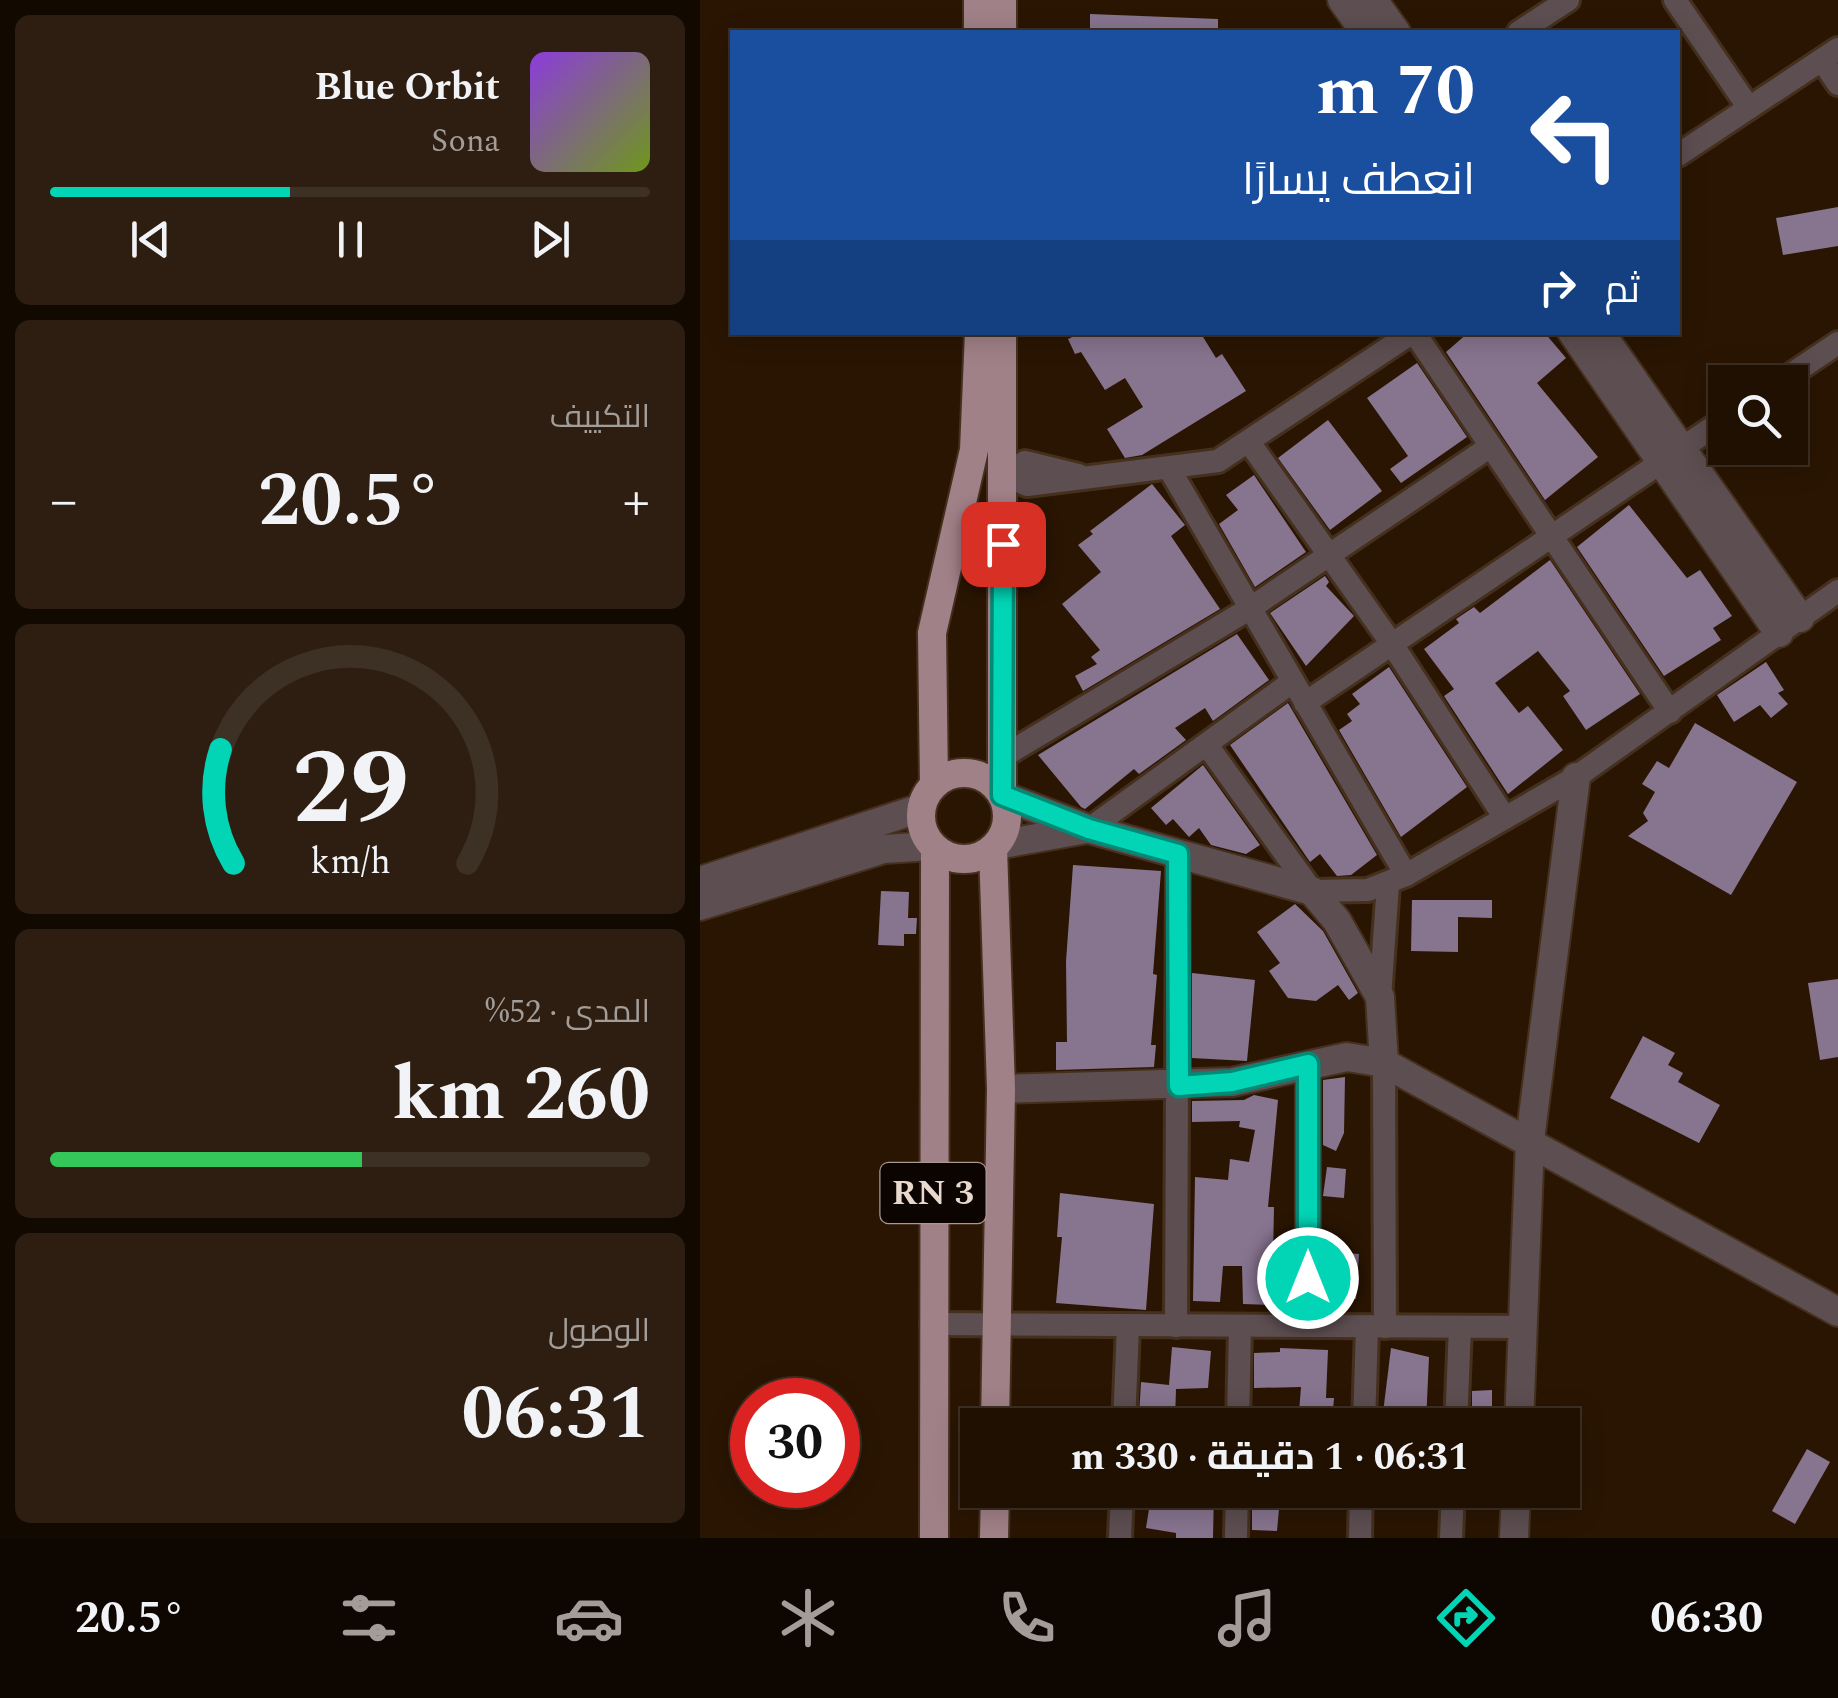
<!DOCTYPE html>
<html lang="ar">
<meta charset="utf-8">
<style>
:root{--surface:#201002;--page:#2d1e11;--text:#f1f3f6;--muted:#a29d99;--line:#3d3024;--accent:#02d5b6}
body{margin:0;font-family:Spectral,Cairo,serif;background:var(--page);color:var(--text);direction:rtl;height:100vh;display:flex;flex-direction:column;font-size:38px;white-space:nowrap}
*{box-sizing:border-box;margin:0}
p{font-size:32px;color:var(--muted)}
.icon{flex:none;width:55px;height:55px;fill:none;stroke:currentColor;stroke-width:2;stroke-linecap:round;stroke-linejoin:round}
.map{position:relative;flex:1;overflow:hidden;direction:ltr}
.sheet{display:flex;flex-direction:column;gap:15px;padding:15px;background:#120901;width:700px}
.sheet>*{flex:none}
.guide{position:absolute;left:30px;top:30px;width:950px;height:305px;border-radius:0px;box-shadow:0 5px 25px #0003,0 0 0 2px var(--line);direction:rtl;background:#1a4fa0;color:#fff;overflow:hidden}
.controls{position:absolute;left:1008px;top:365px;display:grid;gap:20px}
.controls a{display:grid;place-items:center;width:100px;height:100px;border-radius:0px;background:var(--surface);box-shadow:0 5px 25px #0003,0 0 0 2px var(--line);font-size:50px}
.speed{position:absolute;left:30px;top:1378px;display:flex;gap:20px;font-size:50px;font-weight:700;text-align:center}
.speed>*{display:grid;place-content:center;width:130px;height:130px;border-radius:50%;background:var(--surface);box-shadow:0 5px 25px #0003,0 0 0 2px var(--line);line-height:1}
.speed .limit{border:15px solid #d22;background:#fff;color:#111}
.pin{position:absolute;display:grid;place-items:center;width:85px;height:85px;color:#fff;margin:-42px;border-radius:20px;box-shadow:0 5px 15px #0006}
.me{position:absolute;width:110px;margin:-55px;rotate:0deg;stroke-linejoin:round;filter:drop-shadow(0 0 8px #0008)}
.turn{display:flex;align-items:center;gap:35px;height:210px;padding:0 40px;font-size:45px}
.turn .icon{width:130px;height:130px;stroke-width:2.5}
.turn b{display:block;font-size:70px;line-height:85px}
.then{display:flex;align-items:center;height:95px;padding:0 40px;background:#0003;gap:20px;font-size:38px}
.big{font-size:75px;font-weight:700;line-height:1.1}
.sheet .card{flex:1;display:flex;flex-direction:column;justify-content:center;gap:15px;min-width:0;padding:0 35px;border-radius:15px;background:var(--page)}
.sheet .dial{align-items:center;gap:0}
.dial svg{height:260px;overflow:visible;fill:none;stroke:var(--line);stroke-width:7;stroke-linecap:round;text-anchor:middle}
.dial text{fill:var(--text);stroke:none}
.song{display:flex;align-items:center;gap:30px}
.cover{width:120px;height:120px;border-radius:15px;background:linear-gradient(135deg,hsl(270 70% 55%),hsl(80 70% 35%))}
.played{height:10px;border-radius:5px;background:linear-gradient(90deg,var(--accent) 40%,var(--line) 40%)}
.keys{display:flex;justify-content:space-around;direction:ltr}
.heat{display:flex;justify-content:space-between;align-items:center;font-size:55px;direction:ltr}
.charge{height:15px;border-radius:8px;background:linear-gradient(90deg,#34c759 52%,var(--line) 0)}
.trip{position:absolute;left:260px;top:1408px;width:620px;height:100px;border-radius:0px;background:var(--surface);box-shadow:0 5px 25px #0003,0 0 0 2px var(--line);font-weight:700;line-height:100px;text-align:center;direction:rtl}
.dock{display:flex;height:160px;justify-content:space-around;align-items:center;background:#0d0601;color:var(--muted)}
.dock .icon{width:70px;height:70px}
.dock .active{color:var(--accent)}
.dock b{font-size:45px;color:var(--text)}
main{display:flex;flex:1;min-height:0}
.map>svg:first-child{display:block}
</style>
<main>
<div class="map">
<svg width="1138" height="1538" viewBox="0 0 1138 1538">
<rect width="100%" height="100%" fill="#2a1502"/>
<!-- building -->
<g fill="#87748f">
<polygon points="390,14 518,19 518,32 390,32"/>
<polygon points="1138,207 1138,246 1083,255 1076,218"/>
<polygon points="383,332 500,332 516,358 522,354 546,391 442,455 425,458 407,429 443,407 425,378 405,390 381,352 375,354 368,339"/>
<polygon points="769,332 844,332 866,358 837,383 898,457 845,500 746,352"/>
<polygon points="717,363 767,437 701,483 690,469 708,456 667,398"/>
<polygon points="628,420 682,491 630,530 578,458"/>
<polygon points="554,475 606,552 555,587 519,524 538,510 526,495"/>
<polygon points="452,484 485,525 471,536 520,609 383,691 375,676 397,664 391,657 400,650 362,604 401,572 378,545 393,534 390,531"/>
<polygon points="929,505 987,578 1000,570 1032,616 1013,628 1021,640 964,676 877,547"/>
<polygon points="850,560 940,694 886,730 863,696 870,691 838,651 795,683 819,713 828,706 863,750 808,794 744,696 754,689 724,649 759,623 756,619 774,607 780,613"/>
<polygon points="625,576 629,582 626,586 654,616 606,666 570,613"/>
<polygon points="537,634 569,680 513,721 505,708 475,728 486,740 439,774 434,769 385,809 381,807 338,755"/>
<polygon points="1066,662 1084,690 1078,693 1088,704 1071,718 1060,705 1034,722 1017,695"/>
<polygon points="689,667 767,787 701,837 639,730 652,721 647,714 660,704 652,694"/>
<polygon points="588,703 677,855 651,875 637,876 620,854 610,862 530,745"/>
<polygon points="995,723 1097,782 1031,895 928,836 948,821 943,813 955,792 942,784 957,761 969,768"/>
<polygon points="503,765 560,845 546,854 511,845 499,828 489,837 473,819 466,825 451,808"/>
<polygon points="373,865 461,871 453,974 457,975 451,1045 456,1045 454,1067 356,1070 356,1042 367,1042 366,961"/>
<polygon points="181,891 209,892 208,918 217,918 216,934 204,934 204,946 178,945"/>
<polygon points="712,900 792,900 792,918 758,917 758,952 711,951"/>
<polygon points="595,904 623,931 658,993 649,1000 638,985 616,1001 588,998 569,971 580,963 557,932"/>
<polygon points="492,973 555,980 547,1061 492,1058"/>
<polygon points="1138,979 1138,1057 1120,1060 1108,983"/>
<polygon points="943,1036 975,1053 968,1065 983,1073 978,1082 1020,1105 999,1143 910,1098"/>
<polygon points="645,1077 644,1133 636,1151 623,1145 623,1080"/>
<polygon points="554,1095 578,1100 568,1207 574,1207 572,1305 543,1304 542,1266 523,1266 520,1302 493,1301 495,1177 528,1180 530,1159 549,1162 555,1130 539,1127 540,1121 492,1122 492,1101 544,1100"/>
<polygon points="627,1167 646,1169 644,1198 623,1196"/>
<polygon points="360,1193 454,1204 446,1310 356,1303 362,1237 357,1237"/>
<polygon points="623,1251 659,1254 656,1299 610,1295 621,1285"/>
<polygon points="472,1347 511,1351 508,1388 476,1389 475,1420 439,1416 441,1382 469,1385"/>
<polygon points="580,1348 628,1350 626,1398 634,1398 632,1423 598,1425 601,1387 554,1388 554,1353 580,1352"/>
<polygon points="691,1348 729,1357 726,1423 682,1421"/>
<polygon points="792,1390 792,1425 772,1425 772,1391"/>
<polygon points="476,1407 511,1410 510,1425 475,1425"/>
<polygon points="1107,1449 1130,1462 1095,1524 1072,1511"/>
<polygon points="452,1490 514,1490 513,1538 476,1538 476,1533 446,1528"/>
<polygon points="676,1490 717,1490 717,1506 676,1504"/>
<polygon points="552,1509 579,1509 577,1531 552,1530"/>
</g>
<g fill="none" stroke-linecap="round" stroke-linejoin="round">
<!-- minor casing -->
<g stroke="#45301e" stroke-width="28">
<g id="minor">
<polyline points="975,0 1049,108"/>
<polyline points="819,32 868,0"/>
<polyline points="1122,60 1138,84"/>
<polyline points="978,155 1138,49"/>
<polyline points="714,332 970,712"/>
<polyline points="1080,382 1138,343"/>
<polyline points="549,442 692,644 805,818"/>
<polyline points="470,470 706,875"/>
<polyline points="378,475 325,462 303,474 327,485 518,461 713,332"/>
<polyline points="605,703 1025,419"/>
<polyline points="507,745 612,891 668,890 706,875 876,777 1138,591"/>
<polyline points="302,757 549,609 788,448"/>
<polyline points="389,829 592,682"/>
<polyline points="680,997 688,884"/>
<polyline points="684,1063 685,1327"/>
<polyline points="608,1064 608,1278"/>
<polyline points="232,1324 823,1327"/>
<polyline points="476,1326 478,855"/>
<polyline points="424,1425 428,1326"/>
<polyline points="538,1425 540,1326"/>
<polyline points="664,1425 667,1327"/>
<polyline points="756,1425 760,1327"/>
<polyline points="420,1538 422,1490"/>
<polyline points="536,1538 537,1490"/>
<polyline points="660,1538 661,1490"/>
<polyline points="751,1538 753,1490"/>
</g>
</g>
<!-- tertiary casing -->
<g stroke="#45301e" stroke-width="32">
<g id="tertiary">
<polyline points="642,0 665,32"/>
<polyline points="673,0 696,32"/>
<polyline points="872,332 1079,633"/>
<polyline points="900,332 1100,618"/>
<polyline points="303,796 389,829 612,891 637,921 680,997 684,1063"/>
<polyline points="297,845 387,829"/>
<polyline points="0,881 221,808"/>
<polyline points="0,906 184,849 232,846"/>
<polyline points="301,1089 532,1082 647,1057 684,1063 1138,1312"/>
<polyline points="819,1425 830,1140 876,777"/>
<polyline points="814,1538 816,1490"/>
</g>
</g>
<!-- primary casing -->
<g stroke="#45301e" stroke-width="32">
<g id="primary">
<polyline points="278,0 278,32"/>
<polyline points="302,0 302,32"/>
<circle cx="264" cy="816" r="43"/>
<polyline points="234,784 232,633 274,450 279,332"/>
<polyline points="302,795 302,332"/>
<polyline points="293,848 301,1089 295,1425"/>
<polyline points="234,1538 235,849"/>
<polyline points="294,1538 295,1490"/>
</g>
</g>
<!-- minor -->
<use href="#minor" stroke="#5d4e51" stroke-width="22"/>
<!-- tertiary -->
<use href="#tertiary" stroke="#5d4e51" stroke-width="28"/>
<!-- primary -->
<use href="#primary" stroke="#a18188" stroke-width="28"/>
</g>
<g fill="none" stroke-linecap="round" stroke-linejoin="round">
<!-- route casing -->
<g stroke="#018a76" stroke-width="25">
<polyline id="route" points="303,544 302,795 389,829 478,854 479,1086 532,1082 608,1064 608,1278"/>
</g>
<!-- route -->
<use href="#route" stroke="#02d5b6" stroke-width="18"/>
</g>
<g text-anchor="middle" dominant-baseline="central" stroke-width="10" stroke-linejoin="round" paint-order="stroke">
<!-- shield labels -->
<rect fill="#0c0401" stroke="#a79990" stroke-width="2.5" x="180.5" y="1163" width="105" height="60" rx="8"/>
<g font-size="35" font-weight="bold" fill="#e9d9cd">
<text x="233" y="1193">RN 3</text>
</g>
</g>
</svg>
<div class="controls">
<a><svg class="icon" aria-label="search" viewBox="0 0 24 24"><circle cx="10" cy="10" r="6"/><path d="M15 15l6 6"/></svg></a>
</div>
<div class="speed"><div class="limit">30</div></div>
<div class="pin" style="left:303px;top:544px;background:#d93025"><svg class="icon" aria-label="arrive" viewBox="0 0 24 24"><path d="M6 21V4h12l-3 4 3 4H6"/></svg></div>
<svg class="me" style="left:608px;top:1278px" viewBox="-20 -20 40 40"><circle r="17" fill="#02d5b6" stroke="#fff" stroke-width="3"/><path d="M0-11L8 9 0 5-8 9z" fill="#fff"/></svg>
<div class="trip">06:31 · 1 دقيقة · 330 m</div>
<div class="guide">
<div class="turn"><svg class="icon" aria-label="left" viewBox="0 0 24 24"><path d="M17 20v-9H6M10 6l-5 5 5 5"/></svg><div><b>70 m</b>انعطف يسارًا</div></div>
<div class="then">ثم<svg class="icon" aria-label="right" viewBox="0 0 24 24"><path d="M7 20v-9h11M14 6l5 5-5 5"/></svg></div>
</div>
</div>
<section class="sheet">
<div class="card">
<div class="song"><i class="cover"></i><div><b>Blue Orbit</b><p>Sona</p></div></div>
<div class="played"></div>
<div class="keys"><svg class="icon" aria-label="previous" viewBox="0 0 24 24"><path d="M18 5L8 12l10 7zM5 5v14"/></svg><svg class="icon" aria-label="pause" viewBox="0 0 24 24"><path d="M8 5v14M16 5v14"/></svg><svg class="icon" aria-label="next" viewBox="0 0 24 24"><path d="M6 5l10 7-10 7zM19 5v14"/></svg></div>
</div>
<div class="card"><p>التكييف</p>
<div class="heat"><a>−</a><b class="big">20.5°</b><a>+</a></div>
</div>
<div class="card dial"><svg viewBox="0 0 100 80">
<path d="M14 69A42 42 0 1 1 86 69"/>
<path d="M14 69A42 42 0 0 1 10 34" stroke="#02d5b6"/>
<text x="50" y="56" font-size="32" font-weight="700">29</text>
<text x="50" y="72" font-size="11">km/h</text>
</svg></div>
<div class="card"><p>المدى · 52%</p><b class="big">260 km</b><div class="charge"></div></div>
<div class="card"><p>الوصول</p><b class="big">06:31</b></div>
</section>
</main>
<nav class="dock">
<b>06:30</b>
<svg class="icon active" aria-label="directions" viewBox="0 0 24 24"><path d="M12 3l9 9-9 9-9-9zM9 14v-3h6M13 9l2 2-2 2"/></svg>
<svg class="icon" aria-label="music" viewBox="0 0 24 24"><path d="M9 18V5l10-2v13"/><circle cx="6" cy="18" r="3"/><circle cx="16" cy="16" r="3"/></svg>
<svg class="icon" aria-label="phone" viewBox="0 0 24 24"><path d="M5 4h4l2 5-3 2q2 4 5 5l2-3 5 2v4C11 20 4 13 5 4z"/></svg>
<svg class="icon" aria-label="climate" viewBox="0 0 24 24"><path d="M12 3v18M4 7l16 10M4 17L20 7"/></svg>
<svg class="icon" aria-label="car" viewBox="0 0 24 24"><path d="M5 17H2v-5l4-1 3-4h7l3 4 3 1v5h-3M9 17h6M6 11h13"/><circle cx="7" cy="17" r="2"/><circle cx="17" cy="17" r="2"/></svg>
<svg class="icon" aria-label="filters" viewBox="0 0 24 24"><path d="M4 7h16M4 17h16"/><circle cx="9" cy="7" r="2"/><circle cx="15" cy="17" r="2"/></svg>
<b>20.5°</b>
</nav>
